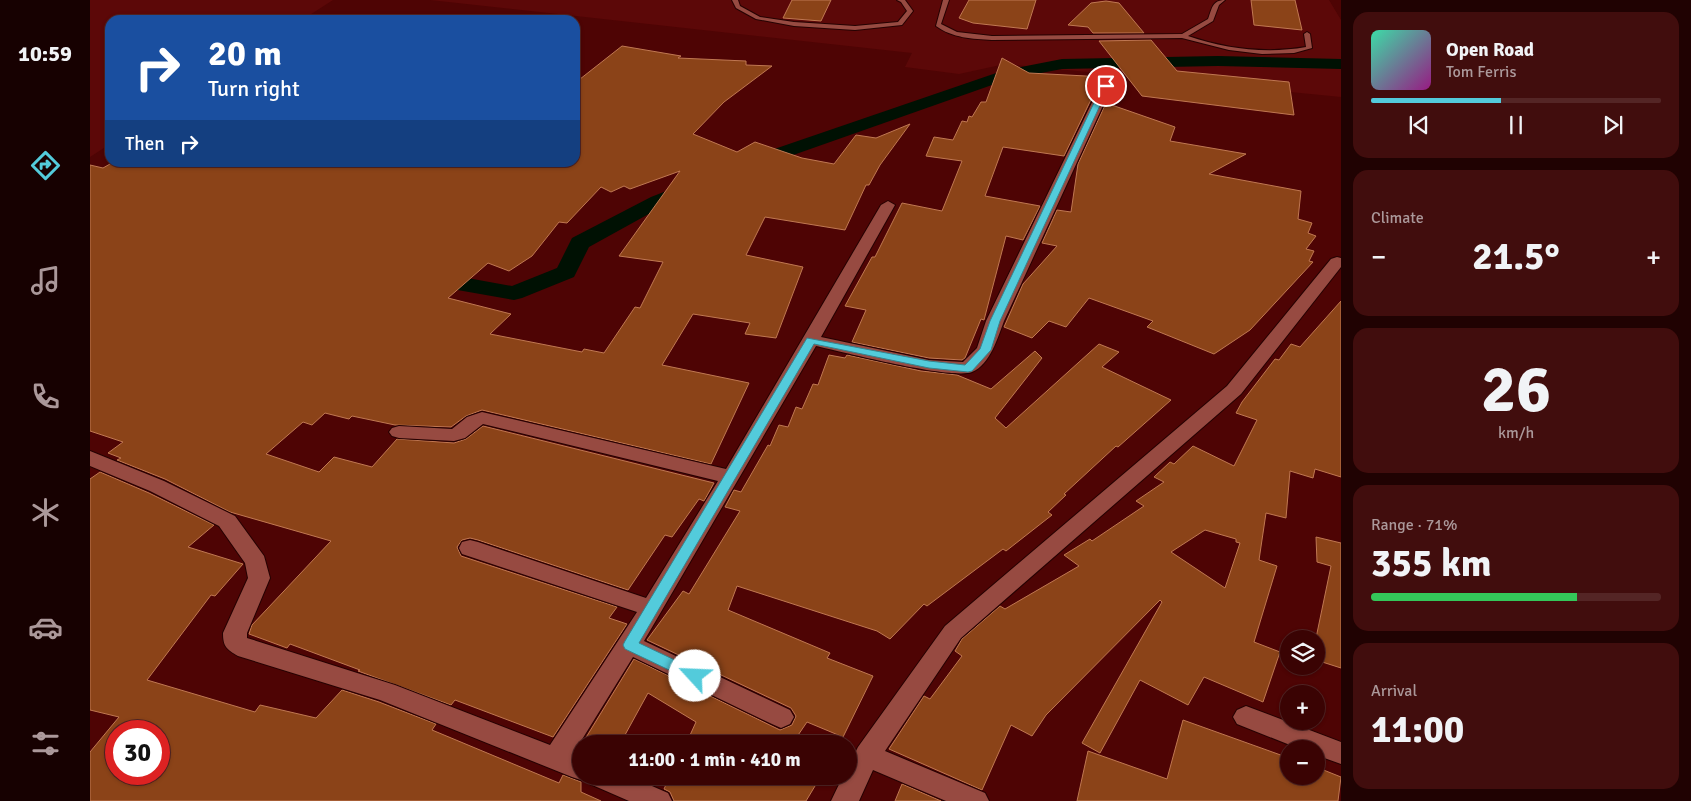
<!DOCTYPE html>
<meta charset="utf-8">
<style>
:root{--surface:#3a0303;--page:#410d0d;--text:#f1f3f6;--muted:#ab989a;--line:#542525;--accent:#53cbdb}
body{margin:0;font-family:Signika,sans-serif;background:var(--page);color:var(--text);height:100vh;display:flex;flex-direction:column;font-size:19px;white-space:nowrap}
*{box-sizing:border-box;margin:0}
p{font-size:16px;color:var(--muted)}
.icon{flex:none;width:28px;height:28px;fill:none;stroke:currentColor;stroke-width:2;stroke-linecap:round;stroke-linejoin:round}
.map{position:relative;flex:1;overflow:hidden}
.details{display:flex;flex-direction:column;gap:12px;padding:12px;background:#200202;width:350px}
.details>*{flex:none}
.top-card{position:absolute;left:15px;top:15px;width:475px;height:152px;border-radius:15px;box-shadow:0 1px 4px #0004,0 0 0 1px var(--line);background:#1a4fa0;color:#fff;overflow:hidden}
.controls{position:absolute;left:1190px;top:630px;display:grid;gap:10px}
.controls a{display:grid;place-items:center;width:45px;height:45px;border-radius:50%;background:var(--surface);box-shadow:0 1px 4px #0004,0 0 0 1px var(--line);font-size:25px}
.speed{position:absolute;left:15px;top:720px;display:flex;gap:10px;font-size:25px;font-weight:700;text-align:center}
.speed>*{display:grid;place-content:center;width:65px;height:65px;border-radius:50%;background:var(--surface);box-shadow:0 1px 4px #0004,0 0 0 1px var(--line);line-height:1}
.speed .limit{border:8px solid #d22;background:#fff;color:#111}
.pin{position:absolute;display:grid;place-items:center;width:42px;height:42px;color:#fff;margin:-21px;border:2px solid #fff;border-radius:50%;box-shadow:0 1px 5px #0007}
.me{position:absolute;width:55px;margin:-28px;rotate:295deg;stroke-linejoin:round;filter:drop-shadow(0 0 4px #0008)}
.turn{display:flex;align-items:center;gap:18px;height:105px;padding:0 20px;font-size:22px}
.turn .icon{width:65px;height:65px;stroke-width:2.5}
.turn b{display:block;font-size:35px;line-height:42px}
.then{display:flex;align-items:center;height:48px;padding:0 20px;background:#0003;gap:10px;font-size:19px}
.big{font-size:38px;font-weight:700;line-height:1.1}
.details .card{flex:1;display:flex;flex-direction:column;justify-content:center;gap:8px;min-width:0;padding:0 18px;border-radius:15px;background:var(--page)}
.details .dial{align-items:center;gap:0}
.dial b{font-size:65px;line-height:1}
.song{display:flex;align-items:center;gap:15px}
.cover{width:60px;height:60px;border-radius:8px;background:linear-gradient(135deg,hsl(160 70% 55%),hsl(310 70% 35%))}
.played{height:5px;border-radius:2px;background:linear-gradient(90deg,var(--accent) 45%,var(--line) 45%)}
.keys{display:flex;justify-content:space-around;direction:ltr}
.heat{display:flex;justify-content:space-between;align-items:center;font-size:28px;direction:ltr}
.charge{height:8px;border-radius:4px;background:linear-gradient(90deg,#34c759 71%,var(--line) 0)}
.trip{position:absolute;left:482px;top:735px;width:285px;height:50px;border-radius:25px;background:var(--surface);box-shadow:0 1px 4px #0004,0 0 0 1px var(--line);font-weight:700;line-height:50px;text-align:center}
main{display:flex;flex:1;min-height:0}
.tabs{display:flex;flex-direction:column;width:90px;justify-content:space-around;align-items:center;background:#170101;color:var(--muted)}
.tabs .icon{width:35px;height:35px}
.tabs .selected{color:var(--accent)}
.tabs b{font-size:22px;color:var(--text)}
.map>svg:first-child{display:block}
</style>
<main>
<nav class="tabs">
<b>10:59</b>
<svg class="icon selected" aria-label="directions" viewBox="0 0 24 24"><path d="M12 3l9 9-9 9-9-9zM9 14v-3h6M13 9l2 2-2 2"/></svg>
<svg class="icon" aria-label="music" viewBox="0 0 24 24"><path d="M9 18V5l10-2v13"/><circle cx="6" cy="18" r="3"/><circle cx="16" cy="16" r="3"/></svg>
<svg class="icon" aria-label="phone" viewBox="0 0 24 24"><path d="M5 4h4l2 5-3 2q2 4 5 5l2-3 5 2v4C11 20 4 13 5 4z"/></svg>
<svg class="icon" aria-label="climate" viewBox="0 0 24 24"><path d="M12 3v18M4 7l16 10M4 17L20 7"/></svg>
<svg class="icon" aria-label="car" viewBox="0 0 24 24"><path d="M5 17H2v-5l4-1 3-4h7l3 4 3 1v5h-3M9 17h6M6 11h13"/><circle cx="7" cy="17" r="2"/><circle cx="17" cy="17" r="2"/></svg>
<svg class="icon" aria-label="filters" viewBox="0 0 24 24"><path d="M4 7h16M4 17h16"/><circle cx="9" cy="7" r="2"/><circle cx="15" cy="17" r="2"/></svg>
</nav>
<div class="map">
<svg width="1251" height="801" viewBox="0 0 1251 801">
<rect width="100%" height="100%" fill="#4e0404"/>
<!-- built -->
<g fill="#5c0808">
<polygon points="0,0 243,0 212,20 20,20 20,144 0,157"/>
<polygon points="340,0 1239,0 1251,20 1251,97 915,64 869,74 815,67 822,53"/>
</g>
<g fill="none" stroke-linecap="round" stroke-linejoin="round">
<!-- canal -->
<g fill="#001103" fill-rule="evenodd">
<polygon points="1128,56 1251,59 1251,69 1128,66 972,69 919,79 669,167 655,167 652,163 655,159 915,70 972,59"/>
<polygon points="602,181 609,183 612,187 609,191 575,205 499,247 484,277 432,298 424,300 339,285 331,283 328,278 331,273 339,271 422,286 467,268 482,238 561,197"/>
</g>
</g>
<!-- building -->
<g fill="#8b4318" stroke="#c07852" fill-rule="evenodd">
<polygon points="702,0 741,0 731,21 693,18"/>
<polygon points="879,0 946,0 937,29 883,23 869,18"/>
<polygon points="1161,0 1205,0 1212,30 1164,25"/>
<polygon points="1016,1 1029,3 1054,33 1003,33 998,27 978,25 1001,3"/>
<polygon points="1061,40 1087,71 1199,82 1204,115 1052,96 1009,41"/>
<path d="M532,46L591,56L588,58L656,61V65L682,66L634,102L603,134L647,152L665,142L712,158L744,164L766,135L786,138L820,124L790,165L779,185H776L755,230L675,217L656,255L713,267L686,338L655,334L660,323L603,314L572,365L659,383L621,464L392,410L376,416L361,427L305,425L262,416L259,419L235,413L222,425L213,422L176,454L229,472L244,457L282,467L307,439L364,443L376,439L393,426L624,483L614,501L609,499L582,537L575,535L538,590L388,540L380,538L372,540L367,547L371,556L527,607L519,618L537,624L463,737L365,700L361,705L268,671L270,670L200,644L197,648L159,634L162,625L241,541L140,512L75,479L27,460L31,458L18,453L33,442L0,431V165L13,168L20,164L29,165L33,162H485V83ZM590,171L529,256L573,262L550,308L545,307L514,353L494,349L492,352L400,334L421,314L358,298L398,263L419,271L442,256L469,222L477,223L511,187L521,192L534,186L540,189Z"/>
<polygon points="912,58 939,73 1015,77 1008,85 974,156 913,147 895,196 950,206 933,240 916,236 894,320 891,319 875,358 872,360 839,358 762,342 776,310 755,306 782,257 785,257 812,203 852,211 872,161 836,156 844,137 863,140 872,121 877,122 879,116 882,117 891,102 896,102"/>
<polygon points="1016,103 1085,127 1080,141 1156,154 1119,174 1211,191 1208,219 1222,223 1218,233 1226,236 1216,249 1224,251 1219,261 1223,262 1160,330 1124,354 1057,327 1063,321 999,298 976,327 959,321 942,338 914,327 933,284 967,246 952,243 967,210 981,212 988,164"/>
<path d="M1251,301V477L1225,469L1223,478L1200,471L1196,518L1176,513L1169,560L1187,566L1164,642L1190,652L1173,702L1114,677L1098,705L1050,680L1010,753L992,743L1072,602L1070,600L956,715L942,736L921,725L892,790L799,749L834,696L840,699L872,656L865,651L872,639L910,606L915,609L989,566L974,555L1000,539L1002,541L1054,506L1046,501L1074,482L1064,477L1080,462L1084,464L1103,446L1144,466L1167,420L1146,413L1152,402L1185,359L1189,360L1201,344L1210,347ZM1115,530L1146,539V542L1150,543L1135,588L1081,552Z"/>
<polygon points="1009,344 1029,352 1012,367 1081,400 1028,447 1026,446 974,494 976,495 958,512 962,515 916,551 913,549 837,606 834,604 800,639 787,631 647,586 638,610 740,653 737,658 783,676 753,737 717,722 702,744 596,744 606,722 558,693 530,744 492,744 544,659 690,730 702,725 706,716 701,708 557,640 593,591 599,594 650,511 635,507 644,490 651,492 678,445 680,446 689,425 698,427 706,407 712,409 723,384 728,385 739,355 755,358 757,355 831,371 867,375 901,389 945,351 952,358 905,418 916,428"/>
<path d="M10,472L59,493L124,525L98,547L153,564L125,596L121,595L57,680L165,712L170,705L226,718L252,690L289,702L346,724L342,730L469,783L473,775L491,782V792L511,801H0V752L29,717L0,710V479ZM26,731H69V774H26Z"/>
<polygon points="1226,537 1251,543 1251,668 1226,660 1226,638 1241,566 1227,562"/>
<polygon points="1093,720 1199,758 1199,776 1226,776 1226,767 1251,777 1248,801 987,801 998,751 1077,779"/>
<polygon points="580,776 731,776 716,801 584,801 580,792 574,789"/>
<polygon points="812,784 851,801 805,801"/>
</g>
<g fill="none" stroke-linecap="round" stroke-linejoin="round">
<!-- service casing -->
<g stroke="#250202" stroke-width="2">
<g id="service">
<polygon points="642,0 648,0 650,6 670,17 704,22 765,26 808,22 817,11 811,2 807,0 815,0 823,11 812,25 765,30 704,26 666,19 646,8"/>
<path d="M853,0H859L851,24L867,32L902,36L1092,34L1118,19C1122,9 1122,0 1135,0L1129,5L1123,21L1098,36C1136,49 1176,54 1216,47L1214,34L1217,32L1220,34L1222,48L1204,53L1172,54L1139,50L1092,38L902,40C883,39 862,38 846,26Z"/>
</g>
</g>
<!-- minor casing -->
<g stroke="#250202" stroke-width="2">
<g id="minor">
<path d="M1016,82L1022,86L914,321C908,337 900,365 882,372C862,380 753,352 726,346L554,641L700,710L704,717L700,724L691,728L682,724L543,657L483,754L491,757V776H539L578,793L582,801H539L500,784L497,778L491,780L482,777L290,700L148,656C136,649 133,646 133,633L158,578L155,563L129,526L60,491L0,466V451L74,481L145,516L174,556L180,578L157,633V638L305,685L460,745L547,612L372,554L369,548L372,542L380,540L388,542L556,598L628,481L393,424L375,438L364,441L309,438L302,436L299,432L302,428L309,426L362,429L377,417L392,412L636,469L791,205L798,201L805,205L731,337L839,360L873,362L887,348L896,321L1010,86Z"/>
<polygon points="1247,257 1251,258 1251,267 1151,394 871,638 795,751 895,793 899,801 856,801 783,770 769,801 741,801 753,776 759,776 759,765 768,747 855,626 1137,386 1241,259"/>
<polygon points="1156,706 1251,742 1251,764 1226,755 1226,749 1210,749 1147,724 1143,717 1147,710"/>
</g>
</g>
<!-- service -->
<use href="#service" fill="#974a41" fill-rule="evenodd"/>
<!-- minor -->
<use href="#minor" fill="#974a41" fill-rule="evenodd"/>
</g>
<!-- route -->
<polygon fill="#53cbdb" stroke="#36848e" points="1016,83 1019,86 910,321 901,350 882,371 878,372 839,368 724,344 549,643 610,672 613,676 610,680 600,680 535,649 533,645 535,641 717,338 839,361 875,365 890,349 900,321 1012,86"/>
</svg>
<div class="controls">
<a><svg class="icon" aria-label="layers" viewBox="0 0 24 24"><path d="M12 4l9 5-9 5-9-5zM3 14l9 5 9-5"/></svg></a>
<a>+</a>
<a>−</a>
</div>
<div class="speed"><div class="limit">30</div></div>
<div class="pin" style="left:1016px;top:86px;background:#d93025"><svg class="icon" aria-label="arrive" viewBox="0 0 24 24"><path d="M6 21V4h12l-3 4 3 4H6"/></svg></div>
<svg class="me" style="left:605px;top:676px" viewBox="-20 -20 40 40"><circle r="19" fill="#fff"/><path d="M0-13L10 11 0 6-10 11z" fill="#53cbdb"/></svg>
<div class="trip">11:00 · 1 min · 410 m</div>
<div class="top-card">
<div class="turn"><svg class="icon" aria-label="right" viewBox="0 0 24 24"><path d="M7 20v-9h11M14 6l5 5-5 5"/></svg><div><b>20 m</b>Turn right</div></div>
<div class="then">Then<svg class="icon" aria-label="right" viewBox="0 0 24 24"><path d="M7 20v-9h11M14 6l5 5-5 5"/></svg></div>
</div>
</div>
<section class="details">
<div class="card">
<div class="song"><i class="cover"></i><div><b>Open Road</b><p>Tom Ferris</p></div></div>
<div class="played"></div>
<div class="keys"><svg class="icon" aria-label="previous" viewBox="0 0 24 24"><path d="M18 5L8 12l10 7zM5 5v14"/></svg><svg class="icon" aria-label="pause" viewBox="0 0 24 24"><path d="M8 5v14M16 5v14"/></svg><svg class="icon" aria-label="next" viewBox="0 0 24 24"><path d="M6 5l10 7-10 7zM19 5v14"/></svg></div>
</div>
<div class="card"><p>Climate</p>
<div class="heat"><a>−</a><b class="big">21.5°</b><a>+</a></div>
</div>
<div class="card dial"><b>26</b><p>km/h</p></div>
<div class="card"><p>Range · 71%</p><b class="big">355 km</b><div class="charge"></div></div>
<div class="card"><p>Arrival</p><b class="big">11:00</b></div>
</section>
</main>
